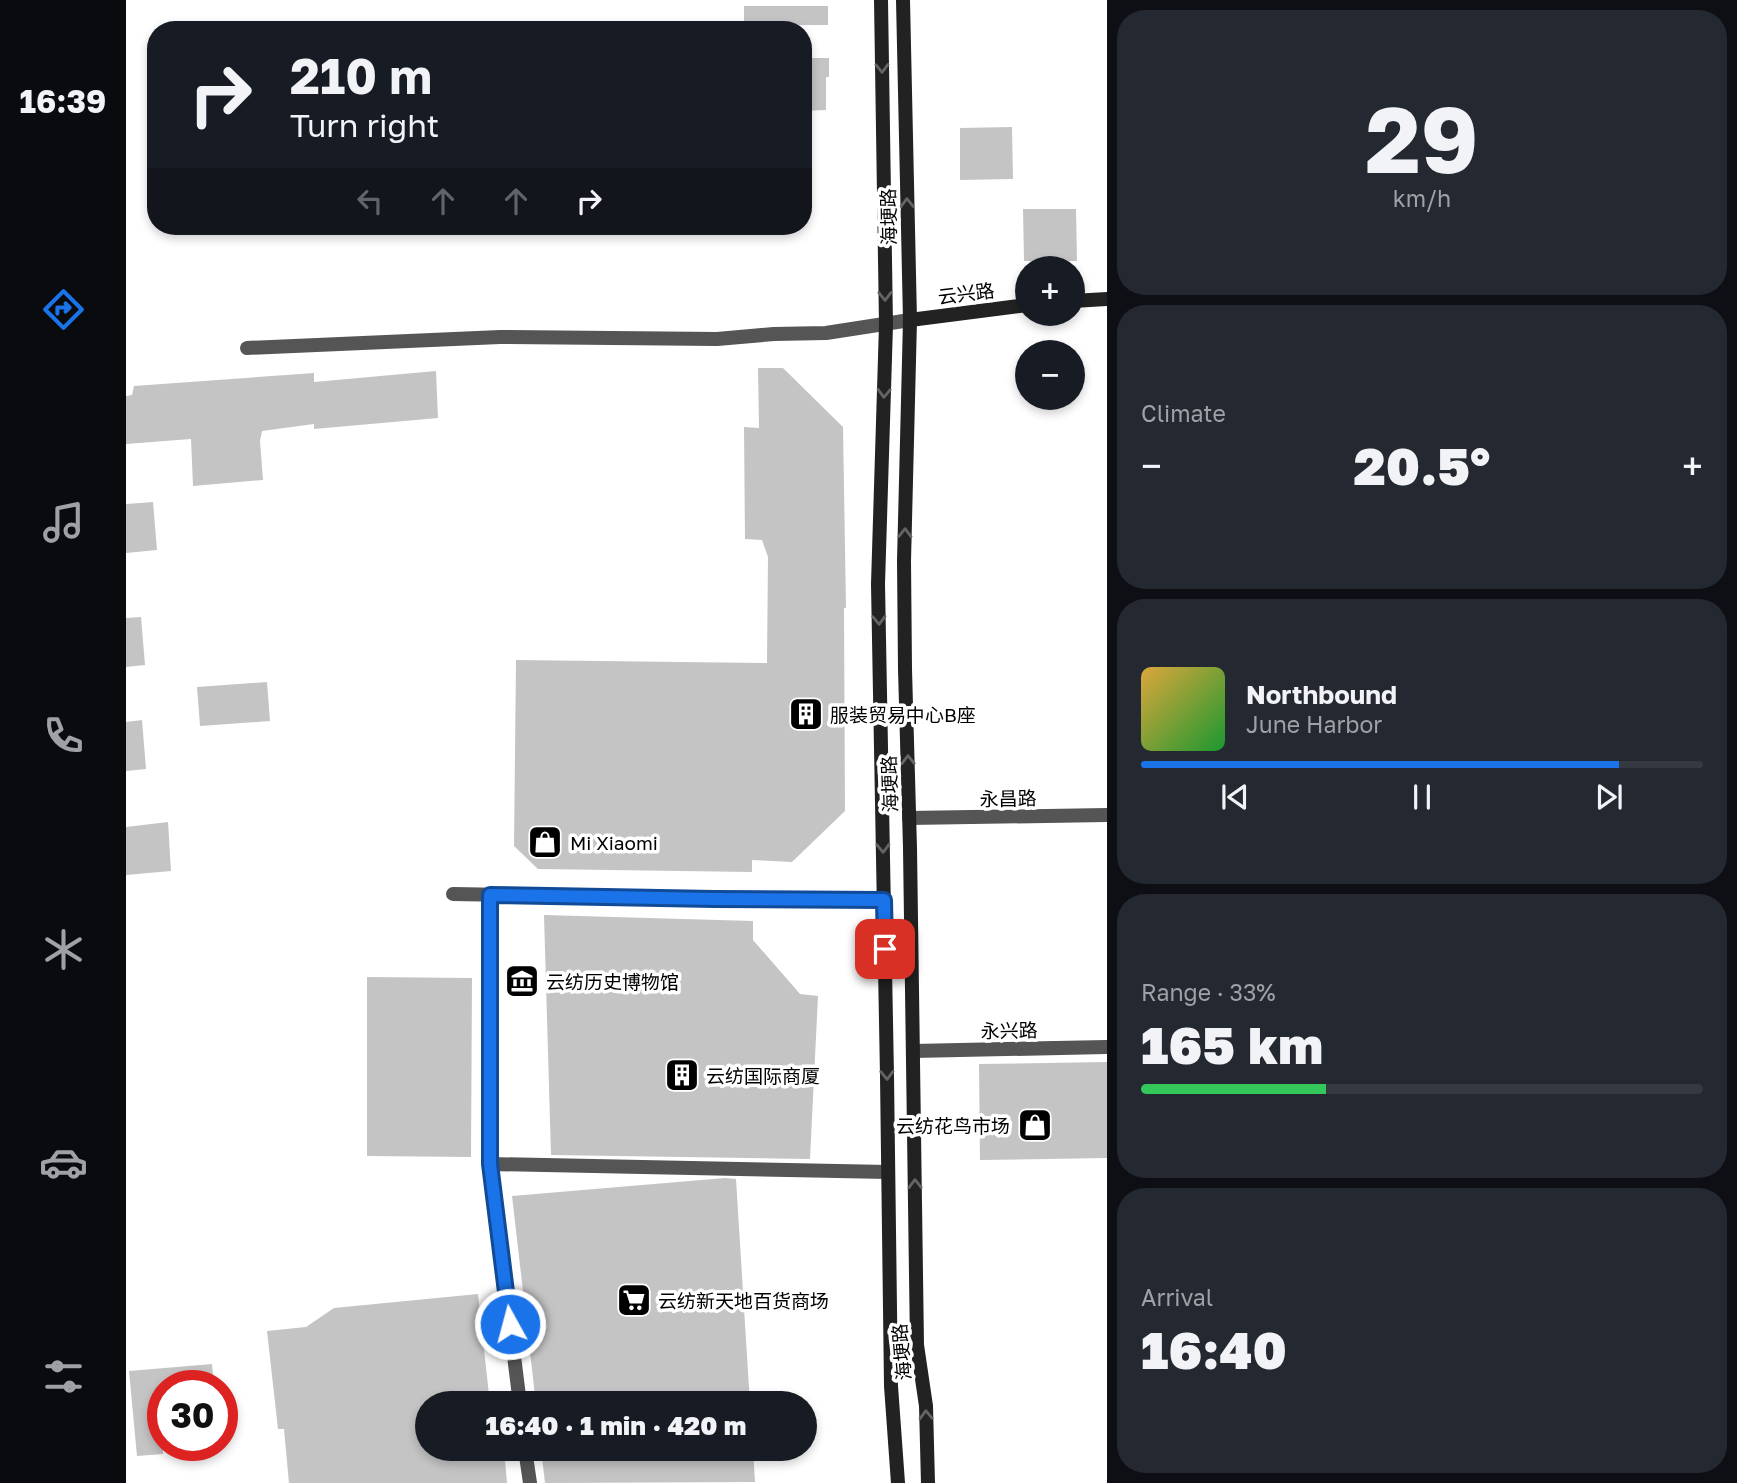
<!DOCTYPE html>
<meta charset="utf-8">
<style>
:root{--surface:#171b24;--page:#242831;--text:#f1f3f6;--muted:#9ea1a6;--line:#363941;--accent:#1a73e8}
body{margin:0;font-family:"Golos Text","Noto Sans SC",sans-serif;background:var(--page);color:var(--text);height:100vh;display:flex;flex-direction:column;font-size:26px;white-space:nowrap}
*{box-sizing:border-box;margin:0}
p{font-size:23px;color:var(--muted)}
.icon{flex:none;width:38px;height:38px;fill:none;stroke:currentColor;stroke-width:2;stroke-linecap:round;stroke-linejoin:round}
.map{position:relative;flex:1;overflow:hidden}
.panel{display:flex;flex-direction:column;gap:10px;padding:10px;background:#0d0f14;width:630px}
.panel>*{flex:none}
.top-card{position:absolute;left:21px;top:21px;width:665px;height:214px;border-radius:28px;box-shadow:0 4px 10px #0003;background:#171b24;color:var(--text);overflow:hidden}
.buttons{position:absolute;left:889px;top:256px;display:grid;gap:14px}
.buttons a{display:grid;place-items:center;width:70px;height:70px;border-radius:50%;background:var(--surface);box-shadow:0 4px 10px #0003;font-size:35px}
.speed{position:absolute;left:21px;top:1370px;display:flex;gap:14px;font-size:35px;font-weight:700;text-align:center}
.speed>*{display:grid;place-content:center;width:91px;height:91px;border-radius:50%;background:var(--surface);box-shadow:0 4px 10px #0003;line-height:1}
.speed .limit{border:10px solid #d22;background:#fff;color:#111}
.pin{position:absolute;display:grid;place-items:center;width:60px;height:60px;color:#fff;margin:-30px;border-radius:14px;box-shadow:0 4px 10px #0006}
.me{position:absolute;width:77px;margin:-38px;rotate:353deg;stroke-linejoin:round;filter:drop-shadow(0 0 5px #0008)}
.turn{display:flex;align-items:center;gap:24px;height:147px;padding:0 28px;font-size:32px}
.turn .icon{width:91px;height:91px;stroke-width:2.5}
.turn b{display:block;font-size:49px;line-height:60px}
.lanes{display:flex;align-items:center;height:66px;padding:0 28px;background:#0003;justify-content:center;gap:35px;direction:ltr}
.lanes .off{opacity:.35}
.big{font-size:52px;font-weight:800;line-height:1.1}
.panel .tile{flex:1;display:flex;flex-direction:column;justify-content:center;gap:10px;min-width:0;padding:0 24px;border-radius:28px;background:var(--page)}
.panel .dial{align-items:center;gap:0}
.dial b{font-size:91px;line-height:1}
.song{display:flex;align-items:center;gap:21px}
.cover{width:84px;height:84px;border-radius:10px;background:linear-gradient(135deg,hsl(40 70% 55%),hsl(130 70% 35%))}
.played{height:7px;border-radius:4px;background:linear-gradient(90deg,var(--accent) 85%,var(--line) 85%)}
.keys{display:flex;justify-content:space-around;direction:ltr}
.heat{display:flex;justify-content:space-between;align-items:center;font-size:38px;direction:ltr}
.charge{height:10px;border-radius:5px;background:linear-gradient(90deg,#34c759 33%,var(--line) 0)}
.trip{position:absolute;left:289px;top:1391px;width:402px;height:70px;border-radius:35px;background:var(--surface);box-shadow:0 4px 10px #0003;font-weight:800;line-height:70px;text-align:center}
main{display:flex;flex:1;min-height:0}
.menu{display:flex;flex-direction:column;width:126px;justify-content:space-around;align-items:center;background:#090b0e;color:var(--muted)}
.menu .icon{width:49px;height:49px}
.menu .on{color:var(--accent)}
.menu b{font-size:32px;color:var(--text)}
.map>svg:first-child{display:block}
</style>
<main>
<nav class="menu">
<b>16:39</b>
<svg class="icon on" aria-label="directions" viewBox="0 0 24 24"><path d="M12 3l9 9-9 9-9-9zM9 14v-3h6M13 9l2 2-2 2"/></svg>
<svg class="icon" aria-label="music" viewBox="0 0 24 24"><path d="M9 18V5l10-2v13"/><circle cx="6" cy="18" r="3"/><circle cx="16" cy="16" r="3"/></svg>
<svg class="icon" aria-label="phone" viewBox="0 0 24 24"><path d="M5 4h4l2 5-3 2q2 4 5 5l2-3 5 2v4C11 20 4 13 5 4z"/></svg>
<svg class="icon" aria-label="climate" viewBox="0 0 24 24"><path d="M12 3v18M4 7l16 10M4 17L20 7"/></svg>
<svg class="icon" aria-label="car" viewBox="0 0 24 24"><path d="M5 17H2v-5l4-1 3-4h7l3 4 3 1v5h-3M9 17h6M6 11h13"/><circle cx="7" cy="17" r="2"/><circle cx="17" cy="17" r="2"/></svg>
<svg class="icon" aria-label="filters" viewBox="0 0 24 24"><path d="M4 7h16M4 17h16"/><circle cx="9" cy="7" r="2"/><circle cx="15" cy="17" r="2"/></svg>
</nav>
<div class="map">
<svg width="981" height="1483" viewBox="0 0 981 1483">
<rect width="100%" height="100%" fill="#fff"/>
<!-- building -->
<g fill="#c4c4c4">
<rect x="618" y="6" width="84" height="19"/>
<polygon points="677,58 703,58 703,77 700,77 700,110 677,111"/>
<polygon points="886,127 887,179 834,180 834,128"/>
<polygon points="897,209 950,209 951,261 898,261"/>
<polygon points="632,368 657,368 717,427 720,608 718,608 719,811 666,862 626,860 626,872 412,869 388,846 390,660 641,663 642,557 636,540 619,539 618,427 633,428"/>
<polygon points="310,371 312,418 188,429 188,424 136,431 134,441 137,480 67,486 65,439 0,444 0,396 6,395 8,386 188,373 188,382"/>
<polygon points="27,502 31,550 0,553 0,504"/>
<polygon points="15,617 19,665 0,667 0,618"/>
<polygon points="141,682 144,721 74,726 71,687"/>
<polygon points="16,720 20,769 0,771 0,722"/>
<polygon points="42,822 45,871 0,875 0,827"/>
<polygon points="418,915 627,921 627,940 674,994 692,996 684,1159 425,1155"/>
<polygon points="241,977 346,978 345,1157 241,1156"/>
<polygon points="981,1062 981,1158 854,1160 853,1064"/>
<polygon points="599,1178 610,1179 624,1404 410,1404 386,1196"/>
<polygon points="352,1294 364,1404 301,1404 301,1449 378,1449 381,1483 163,1483 158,1429 152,1429 141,1331 180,1327 208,1308"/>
<polygon points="86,1364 88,1386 37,1386 37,1454 11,1456 3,1371"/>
<polygon points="415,1449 627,1449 629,1482 419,1483"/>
</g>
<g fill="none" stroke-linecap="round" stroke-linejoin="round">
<!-- street -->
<g stroke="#555" stroke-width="14">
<polyline points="121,348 374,337 591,339 648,334 700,333 784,320"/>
<polyline points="783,818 981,815"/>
<polyline points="327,894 589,899 758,900"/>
<polyline points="364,895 364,1164 394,1404"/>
<polyline points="787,1051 981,1047"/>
<polyline points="364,1164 762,1172"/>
<polyline points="399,1449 404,1483"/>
</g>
<!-- secondary -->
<g stroke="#222" stroke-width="14">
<polyline points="755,0 760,325 752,584 761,1076 765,1386 772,1483"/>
<polyline points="777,0 784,320 778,561 779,669 784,848 791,1345 800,1406 802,1483"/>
<polyline points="947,301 981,299"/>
<polyline points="784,320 901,305"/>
</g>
</g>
<!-- one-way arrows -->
<defs><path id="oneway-chevron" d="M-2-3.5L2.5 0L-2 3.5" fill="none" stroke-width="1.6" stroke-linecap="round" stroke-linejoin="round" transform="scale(1.75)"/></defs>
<g stroke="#646464">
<use href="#oneway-chevron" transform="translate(756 68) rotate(89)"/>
<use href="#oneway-chevron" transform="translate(781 203) rotate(-91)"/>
<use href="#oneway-chevron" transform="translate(759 296) rotate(89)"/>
<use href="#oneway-chevron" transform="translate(758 393) rotate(92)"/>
<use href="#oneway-chevron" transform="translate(779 533) rotate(-89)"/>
<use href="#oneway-chevron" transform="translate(753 620) rotate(89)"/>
<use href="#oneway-chevron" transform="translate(782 760) rotate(-91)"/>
<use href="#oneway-chevron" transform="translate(757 848) rotate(89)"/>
<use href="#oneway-chevron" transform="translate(761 1075) rotate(89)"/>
<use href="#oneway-chevron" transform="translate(789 1184) rotate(-91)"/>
<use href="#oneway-chevron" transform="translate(800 1415) rotate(-92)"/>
</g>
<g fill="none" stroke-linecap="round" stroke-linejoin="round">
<!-- route casing -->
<g stroke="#114b97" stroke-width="18">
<polyline id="route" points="384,1324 364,1164 364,895 589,899 758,900 759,949"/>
</g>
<!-- route -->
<use href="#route" stroke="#1a73e8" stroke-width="12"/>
</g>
<!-- icons -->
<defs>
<g id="building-square" transform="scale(1.75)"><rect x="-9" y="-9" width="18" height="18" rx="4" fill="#000" stroke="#fff"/><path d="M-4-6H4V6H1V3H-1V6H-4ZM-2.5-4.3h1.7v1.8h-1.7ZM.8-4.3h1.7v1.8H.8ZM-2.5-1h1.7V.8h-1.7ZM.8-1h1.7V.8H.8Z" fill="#fff"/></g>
<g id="shop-square" transform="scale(1.75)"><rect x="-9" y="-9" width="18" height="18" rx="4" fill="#000" stroke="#fff"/><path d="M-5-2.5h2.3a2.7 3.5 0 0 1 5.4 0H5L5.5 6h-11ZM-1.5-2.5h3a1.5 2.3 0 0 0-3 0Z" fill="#fff"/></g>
<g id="museum-square" transform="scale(1.75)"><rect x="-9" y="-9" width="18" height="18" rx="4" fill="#000" stroke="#fff"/><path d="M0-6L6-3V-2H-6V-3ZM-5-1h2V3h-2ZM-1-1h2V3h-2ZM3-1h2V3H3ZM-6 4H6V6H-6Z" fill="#fff"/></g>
<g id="supermarket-square" transform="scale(1.75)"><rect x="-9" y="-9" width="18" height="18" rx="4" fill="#000" stroke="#fff"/><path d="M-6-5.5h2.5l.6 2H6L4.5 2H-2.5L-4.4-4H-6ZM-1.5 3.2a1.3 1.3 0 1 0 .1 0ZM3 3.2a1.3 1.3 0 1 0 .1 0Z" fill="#fff"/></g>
</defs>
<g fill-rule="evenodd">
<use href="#building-square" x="680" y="714"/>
<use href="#shop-square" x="419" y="842"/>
<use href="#museum-square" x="396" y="981"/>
<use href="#building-square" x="556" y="1075"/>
<use href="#shop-square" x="909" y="1125"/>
<use href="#supermarket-square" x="508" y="1300"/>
</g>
<g text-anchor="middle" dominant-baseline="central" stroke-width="7" stroke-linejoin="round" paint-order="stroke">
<!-- street labels -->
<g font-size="19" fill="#000" stroke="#fff">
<text transform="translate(762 217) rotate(-91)">海埂路</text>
<text transform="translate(840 293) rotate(-7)">云兴路</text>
<text transform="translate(763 784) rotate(-92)">海埂路</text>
<text transform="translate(882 798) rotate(-1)">永昌路</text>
<text transform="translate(883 1030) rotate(-1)">永兴路</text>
<text transform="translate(775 1352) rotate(-95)">海埂路</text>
</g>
<!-- poi labels -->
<g font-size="19" fill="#000" stroke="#fff" text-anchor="start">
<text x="704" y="714">服装贸易中心B座</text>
<text x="444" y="842">Mi Xiaomi</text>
<text x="420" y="981">云纺历史博物馆</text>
<text x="580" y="1075">云纺国际商厦</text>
<text x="884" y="1125" text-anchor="end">云纺花鸟市场</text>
<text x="532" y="1300">云纺新天地百货商场</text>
</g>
</g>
</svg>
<div class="buttons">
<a>+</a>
<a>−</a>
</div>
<div class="speed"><div class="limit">30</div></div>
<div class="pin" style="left:759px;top:949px;background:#d93025"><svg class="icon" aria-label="arrive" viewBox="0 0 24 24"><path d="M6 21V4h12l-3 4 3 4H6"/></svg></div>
<svg class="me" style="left:384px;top:1324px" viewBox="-20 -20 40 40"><circle r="17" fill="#1a73e8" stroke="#fff" stroke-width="3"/><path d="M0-11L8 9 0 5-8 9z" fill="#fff"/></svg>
<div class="trip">16:40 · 1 min · 420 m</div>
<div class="top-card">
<div class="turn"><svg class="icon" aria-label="right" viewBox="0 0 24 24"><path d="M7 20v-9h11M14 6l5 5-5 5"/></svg><div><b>210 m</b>Turn right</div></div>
<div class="lanes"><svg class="icon off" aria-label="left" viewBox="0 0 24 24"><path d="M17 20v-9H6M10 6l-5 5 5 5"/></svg><svg class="icon off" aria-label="ahead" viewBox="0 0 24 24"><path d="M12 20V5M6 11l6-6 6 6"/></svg><svg class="icon off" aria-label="ahead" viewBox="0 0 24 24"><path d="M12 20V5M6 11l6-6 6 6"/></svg><svg class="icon" aria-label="right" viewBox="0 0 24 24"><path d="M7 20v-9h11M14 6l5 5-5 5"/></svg></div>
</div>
</div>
<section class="panel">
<div class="tile dial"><b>29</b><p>km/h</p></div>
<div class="tile"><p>Climate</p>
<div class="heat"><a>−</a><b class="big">20.5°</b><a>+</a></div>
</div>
<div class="tile">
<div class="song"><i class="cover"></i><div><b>Northbound</b><p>June Harbor</p></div></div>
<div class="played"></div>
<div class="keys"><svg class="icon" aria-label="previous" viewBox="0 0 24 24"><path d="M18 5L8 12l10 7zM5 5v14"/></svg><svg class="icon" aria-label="pause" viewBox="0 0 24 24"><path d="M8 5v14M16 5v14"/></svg><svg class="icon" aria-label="next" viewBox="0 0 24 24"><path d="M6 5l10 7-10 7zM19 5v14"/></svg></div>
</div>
<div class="tile"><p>Range · 33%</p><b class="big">165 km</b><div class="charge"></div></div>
<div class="tile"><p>Arrival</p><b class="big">16:40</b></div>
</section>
</main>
